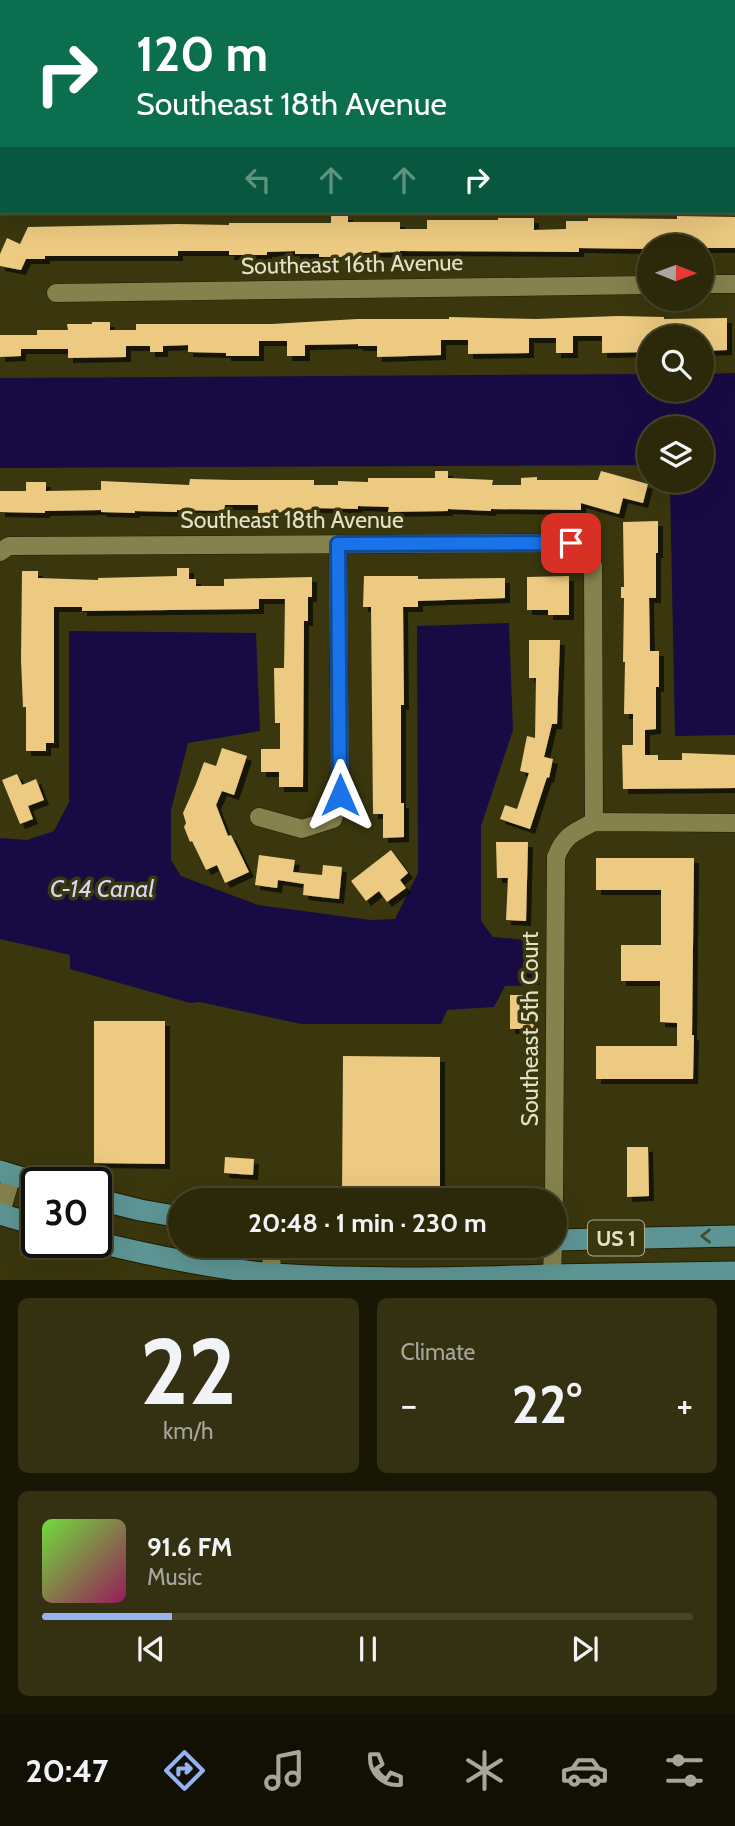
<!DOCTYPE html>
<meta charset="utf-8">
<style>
:root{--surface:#2c290a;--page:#343113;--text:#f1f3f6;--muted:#a6a69c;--line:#48452b;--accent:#95b2f1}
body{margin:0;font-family:Cabin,sans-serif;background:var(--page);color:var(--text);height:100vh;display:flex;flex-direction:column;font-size:26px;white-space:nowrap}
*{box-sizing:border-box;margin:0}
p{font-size:23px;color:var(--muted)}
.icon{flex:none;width:38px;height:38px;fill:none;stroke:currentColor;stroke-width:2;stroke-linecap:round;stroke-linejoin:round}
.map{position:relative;height:1280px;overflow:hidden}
.sheet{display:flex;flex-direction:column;gap:18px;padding:18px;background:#181706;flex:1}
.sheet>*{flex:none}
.hud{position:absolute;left:0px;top:0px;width:735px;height:214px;box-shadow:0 7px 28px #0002,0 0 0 2px var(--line);background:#0b6e4f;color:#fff;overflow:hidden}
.needle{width:46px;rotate:91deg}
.controls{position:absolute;left:637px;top:234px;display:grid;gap:14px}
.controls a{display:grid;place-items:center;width:77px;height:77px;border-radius:50%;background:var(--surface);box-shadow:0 7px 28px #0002,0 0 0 2px var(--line);font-size:35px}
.speed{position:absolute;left:21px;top:1167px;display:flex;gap:14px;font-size:35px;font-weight:700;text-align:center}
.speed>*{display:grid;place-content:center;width:91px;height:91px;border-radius:50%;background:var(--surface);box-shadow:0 7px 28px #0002,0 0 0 2px var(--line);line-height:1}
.speed .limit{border:4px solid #111;border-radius:10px;background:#fff;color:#111}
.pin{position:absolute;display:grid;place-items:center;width:60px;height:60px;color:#fff;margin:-30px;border-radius:14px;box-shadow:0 4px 10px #0006}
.me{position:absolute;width:77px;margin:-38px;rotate:0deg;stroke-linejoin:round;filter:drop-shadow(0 0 5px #0008)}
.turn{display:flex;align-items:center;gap:24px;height:147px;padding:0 21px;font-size:32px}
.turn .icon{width:91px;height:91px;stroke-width:2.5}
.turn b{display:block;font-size:49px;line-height:60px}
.lanes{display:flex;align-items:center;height:66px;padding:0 21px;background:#0003;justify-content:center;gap:35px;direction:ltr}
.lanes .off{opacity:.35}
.big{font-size:52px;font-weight:700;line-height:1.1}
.sheet .widget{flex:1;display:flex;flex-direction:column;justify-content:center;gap:10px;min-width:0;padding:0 24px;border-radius:10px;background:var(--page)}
.sheet .dial{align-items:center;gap:0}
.dial b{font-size:91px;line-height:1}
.song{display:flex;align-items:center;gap:21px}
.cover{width:84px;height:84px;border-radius:10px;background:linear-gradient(135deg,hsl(100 70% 55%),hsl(330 70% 35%))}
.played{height:7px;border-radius:4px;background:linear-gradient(90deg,var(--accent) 20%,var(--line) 20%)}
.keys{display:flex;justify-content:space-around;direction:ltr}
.heat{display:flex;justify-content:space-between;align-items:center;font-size:38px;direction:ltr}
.sheet .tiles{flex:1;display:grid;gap:18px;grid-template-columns:1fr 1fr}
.widget:last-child{grid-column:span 2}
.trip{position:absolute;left:168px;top:1188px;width:399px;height:70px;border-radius:35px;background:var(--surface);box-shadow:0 7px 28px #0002,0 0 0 2px var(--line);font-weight:700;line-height:70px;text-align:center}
.dock{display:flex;height:112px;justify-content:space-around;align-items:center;background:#121004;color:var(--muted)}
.dock .icon{width:49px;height:49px}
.dock .selected{color:var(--accent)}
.dock b{font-size:32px;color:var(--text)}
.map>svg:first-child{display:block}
</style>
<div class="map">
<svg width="735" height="1280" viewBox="0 0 735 1280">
<defs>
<filter id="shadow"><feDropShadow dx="5" dy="5" stdDeviation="0" flood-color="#0009"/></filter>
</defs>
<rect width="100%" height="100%" fill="#3a370e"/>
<!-- water -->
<g fill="#180b44">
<polygon points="735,373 735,735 675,736 670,486 667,481 702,481 702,429 649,429 649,465 0,468 0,378 649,374 649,390 702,390 702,374"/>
<polygon points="509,623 513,730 481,826 481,921 493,937 539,941 540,985 505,986 494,1007 447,1010 441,1024 301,1024 200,1002 190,1003 70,969 70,955 0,939 0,838 27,840 54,831 69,802 69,631 256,633 260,731 188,743 171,810 171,860 181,876 258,905 371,920 395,919 418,873 417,626"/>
</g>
<!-- building -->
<g fill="#edca81" filter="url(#shadow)">
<polygon points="331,215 348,215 348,222 400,222 400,229 427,229 427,220 498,220 498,218 534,218 534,230 566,229 566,221 588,221 588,218 677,219 677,216 735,217 735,248 702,248 702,247 694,247 694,245 649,247 649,249 579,248 579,252 400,251 400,252 357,253 357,257 319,257 319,254 295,254 295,251 267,252 267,255 229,255 229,251 178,251 178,256 45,256 45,259 26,259 21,270 0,266 0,254 7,238 20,244 28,227 178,224 229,225 229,223 331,223"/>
<polygon points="618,316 664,317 664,319 727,318 727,350 702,351 702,338 649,338 649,352 602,353 602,336 573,336 573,353 556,353 556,338 529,338 529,353 468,354 468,340 441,340 441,355 377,357 377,346 358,346 358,344 305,345 305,356 287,356 287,341 259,341 259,356 226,356 226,353 188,352 188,345 163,346 163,352 150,352 150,346 126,346 126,357 68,358 68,349 21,349 21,356 0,357 0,335 37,335 37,330 68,330 67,324 92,324 92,322 110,322 110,330 136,330 136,324 272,324 357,319 449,319 449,317 536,319"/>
<polygon points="435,471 448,471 448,478 493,480 492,485 521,485 521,478 537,477 537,480 598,480 601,471 648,484 643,503 623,498 619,514 581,503 581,510 491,509 491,511 448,509 448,511 388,512 389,507 358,506 358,509 314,508 314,511 258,513 258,505 225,505 224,511 177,510 177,512 135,511 135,513 101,512 101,510 45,511 45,513 0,512 0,491 26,491 26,482 46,482 46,491 101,490 101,481 189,485 190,479 233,480 314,480 314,485 338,485 338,481 368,482 368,478 435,478"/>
<polygon points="658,521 658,553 656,553 656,598 649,598 650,651 659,651 659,687 656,687 656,729 645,730 645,755 658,755 658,760 682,760 682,753 735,755 735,788 623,789 622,745 633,745 633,714 624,714 625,662 623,662 624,598 621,598 621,587 624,587 623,522"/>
<polygon points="177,568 189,568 189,579 196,579 196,586 224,586 224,579 312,577 312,597 308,597 308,621 304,621 303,787 279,787 279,772 261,772 261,749 280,749 280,723 275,723 274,668 284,668 285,599 259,599 259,609 82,611 82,607 54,607 54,743 46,743 46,751 26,751 26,707 23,707 21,660 22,571 38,571 38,578 98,580 98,578 177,576"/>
<polygon points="364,576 418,576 418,579 505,578 505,598 418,601 418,607 403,607 404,705 401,705 401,803 404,803 404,837 383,838 383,814 373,814 371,607 363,607"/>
<polygon points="569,576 569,615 548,615 548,610 527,610 527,577"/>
<polygon points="529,640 560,640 557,724 552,724 544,757 553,759 549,778 547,777 530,829 500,819 505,805 517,809 529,773 520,771 527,736 535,738 536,678 529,678"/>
<polygon points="222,748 247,756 234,795 222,791 216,805 228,836 231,835 249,872 225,883 217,865 206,870 192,841 190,842 184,827 186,823 183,813 196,784 204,762 216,766"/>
<polygon points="17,774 22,785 36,779 44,800 28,806 33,819 20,824 2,780"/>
<polygon points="496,842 528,842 526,921 506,920 508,878 497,878"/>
<polygon points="391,850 408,873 400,880 406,888 387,902 379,891 366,901 351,881"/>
<polygon points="259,855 295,860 293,872 322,875 323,865 342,867 339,899 303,895 304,884 278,880 277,888 255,885"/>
<polygon points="596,858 694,858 692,1035 694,1035 693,1079 596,1079 596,1046 677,1046 677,1023 660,1022 660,981 621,981 621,945 661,945 661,890 596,890"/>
<rect x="510" y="995" width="24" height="34"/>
<polygon points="94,1021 165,1021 165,1164 94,1163"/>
<polygon points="343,1056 440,1057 440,1200 342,1200"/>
<polygon points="627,1147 648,1147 649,1196 627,1197"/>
<polygon points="225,1157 254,1159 253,1175 224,1173"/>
</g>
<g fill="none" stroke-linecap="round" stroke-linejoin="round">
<!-- minor casing -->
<g stroke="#201e03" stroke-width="19">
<g id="minor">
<polyline points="733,65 735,65"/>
<polyline points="702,284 735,284"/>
<polyline points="56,293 649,285"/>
<polyline points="0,552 9,546 571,543 584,550 593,566 594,822"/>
<polyline points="259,817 302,829 333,819 340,795 338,544"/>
<path d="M554,1200L556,857C564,836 574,832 594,822L735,823"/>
<polyline points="0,1216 12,1175"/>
<polyline points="271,1246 272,1280"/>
<polyline points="552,1275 553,1246"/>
</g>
</g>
<!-- major casing -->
<g stroke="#201e03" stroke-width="23">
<g id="major">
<polyline points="0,1171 39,1183"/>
<polyline points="96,1199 140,1210 180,1217"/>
<polyline points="0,1214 37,1225"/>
<polyline points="555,1240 735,1236"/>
<path d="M96,1242C154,1256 214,1269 274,1274C365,1280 457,1278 549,1275C611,1274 673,1273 735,1272"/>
</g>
</g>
<!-- minor -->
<use href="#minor" stroke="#86824d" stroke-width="18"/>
<!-- major -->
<use href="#major" stroke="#5d9594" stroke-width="21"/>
</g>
<!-- one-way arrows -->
<defs><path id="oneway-chevron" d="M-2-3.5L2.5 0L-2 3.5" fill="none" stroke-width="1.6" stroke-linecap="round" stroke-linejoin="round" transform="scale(1.75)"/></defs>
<use stroke="#434e30" href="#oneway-chevron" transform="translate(706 1236) rotate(179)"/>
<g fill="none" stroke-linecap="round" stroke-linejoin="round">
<!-- route casing -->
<g stroke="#114b97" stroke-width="18">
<polyline id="route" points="340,795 338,544 571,543"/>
</g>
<!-- route -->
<use href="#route" stroke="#1a73e8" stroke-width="12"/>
</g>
<g text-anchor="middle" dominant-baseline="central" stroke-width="7" stroke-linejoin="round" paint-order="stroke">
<!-- shield labels -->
<rect fill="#3a370e" stroke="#b0ae8f" stroke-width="2" x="588" y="1220.5" width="56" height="35" rx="5"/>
<g font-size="21" font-weight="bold" fill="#e3e1c6">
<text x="616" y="1238">US 1</text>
</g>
<!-- street labels -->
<g font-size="23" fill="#e3e1c6" stroke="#3a370e">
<text transform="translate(352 264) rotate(-1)">Southeast 16th Avenue</text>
<text x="292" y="520">Southeast 18th Avenue</text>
<text transform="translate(530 1029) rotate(-90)">Southeast 5th Court</text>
</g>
<!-- water labels -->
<g font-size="24" font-style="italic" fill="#d7d7fd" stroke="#3a370e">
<text x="102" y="888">C-14 Canal</text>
</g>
</g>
</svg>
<div class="controls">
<a><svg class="needle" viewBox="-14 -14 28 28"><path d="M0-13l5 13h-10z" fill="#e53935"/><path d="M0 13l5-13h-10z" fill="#a6a69c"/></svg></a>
<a><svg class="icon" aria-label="search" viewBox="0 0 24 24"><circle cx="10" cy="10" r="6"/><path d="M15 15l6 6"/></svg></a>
<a><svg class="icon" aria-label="layers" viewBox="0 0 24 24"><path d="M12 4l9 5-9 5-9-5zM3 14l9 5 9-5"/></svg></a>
</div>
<div class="speed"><div class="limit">30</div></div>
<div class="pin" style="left:571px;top:543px;background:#d93025"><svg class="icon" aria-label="arrive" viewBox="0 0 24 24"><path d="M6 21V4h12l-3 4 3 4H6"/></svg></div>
<svg class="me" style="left:340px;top:795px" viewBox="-20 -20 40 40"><path d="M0-17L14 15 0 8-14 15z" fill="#1a73e8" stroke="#fff" stroke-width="4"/></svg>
<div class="trip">20:48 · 1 min · 230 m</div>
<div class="hud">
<div class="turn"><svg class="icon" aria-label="right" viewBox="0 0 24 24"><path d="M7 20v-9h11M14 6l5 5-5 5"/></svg><div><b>120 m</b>Southeast 18th Avenue</div></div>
<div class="lanes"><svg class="icon off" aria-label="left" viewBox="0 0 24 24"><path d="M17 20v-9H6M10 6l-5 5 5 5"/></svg><svg class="icon off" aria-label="ahead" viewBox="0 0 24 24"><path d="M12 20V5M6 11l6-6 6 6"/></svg><svg class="icon off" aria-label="ahead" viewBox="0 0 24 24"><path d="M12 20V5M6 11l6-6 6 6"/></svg><svg class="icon" aria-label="right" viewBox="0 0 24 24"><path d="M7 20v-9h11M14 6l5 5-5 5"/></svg></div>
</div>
</div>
<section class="sheet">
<div class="tiles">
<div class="widget dial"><b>22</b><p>km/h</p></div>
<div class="widget"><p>Climate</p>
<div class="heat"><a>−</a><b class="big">22°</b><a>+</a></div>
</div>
<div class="widget">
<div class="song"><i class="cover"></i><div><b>91.6 FM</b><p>Music</p></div></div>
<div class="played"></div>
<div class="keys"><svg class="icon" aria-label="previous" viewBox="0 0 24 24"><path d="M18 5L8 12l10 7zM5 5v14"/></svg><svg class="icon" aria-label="pause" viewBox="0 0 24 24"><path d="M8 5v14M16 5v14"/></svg><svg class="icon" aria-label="next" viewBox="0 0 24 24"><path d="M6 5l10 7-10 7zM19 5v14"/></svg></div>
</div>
</div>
</section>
<nav class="dock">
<b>20:47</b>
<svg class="icon selected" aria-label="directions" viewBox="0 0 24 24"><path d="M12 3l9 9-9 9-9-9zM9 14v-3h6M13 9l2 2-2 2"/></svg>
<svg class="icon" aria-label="music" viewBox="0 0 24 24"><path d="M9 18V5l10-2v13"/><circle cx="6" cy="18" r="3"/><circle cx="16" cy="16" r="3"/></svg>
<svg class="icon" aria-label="phone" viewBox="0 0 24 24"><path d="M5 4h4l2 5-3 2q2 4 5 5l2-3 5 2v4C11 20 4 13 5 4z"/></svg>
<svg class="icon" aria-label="climate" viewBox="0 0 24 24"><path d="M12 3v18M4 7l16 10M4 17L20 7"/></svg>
<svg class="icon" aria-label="car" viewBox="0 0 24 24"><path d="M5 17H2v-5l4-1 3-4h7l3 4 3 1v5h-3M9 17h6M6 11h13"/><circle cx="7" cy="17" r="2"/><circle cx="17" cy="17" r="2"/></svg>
<svg class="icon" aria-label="filters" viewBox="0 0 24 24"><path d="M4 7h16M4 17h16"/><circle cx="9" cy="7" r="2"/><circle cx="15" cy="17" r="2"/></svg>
</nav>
